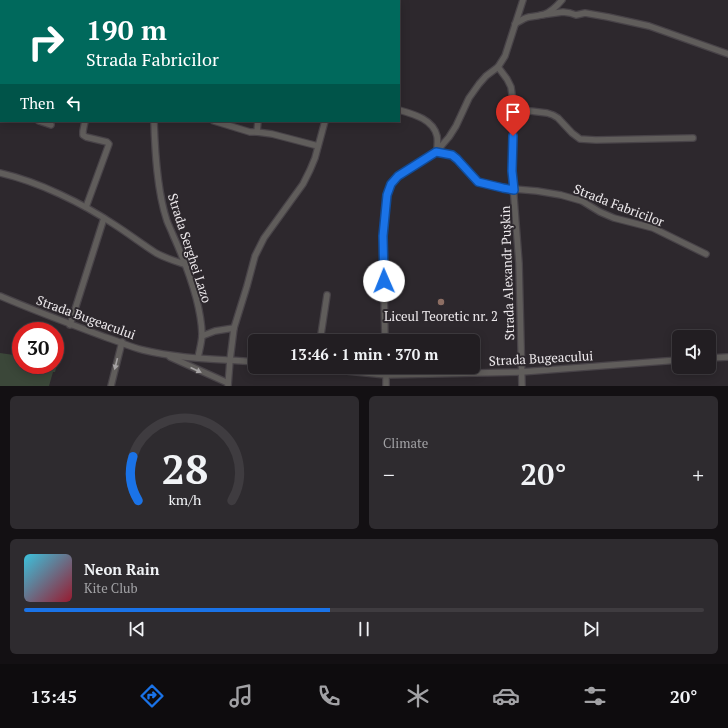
<!DOCTYPE html>
<meta charset="utf-8">
<style>
:root{--surface:#221e22;--page:#2e2b2f;--text:#f1f3f6;--muted:#a2a2a5;--line:#3f3c40;--accent:#1a73e8}
body{margin:0;font-family:"PT Serif",serif;background:var(--page);color:var(--text);height:100vh;display:flex;flex-direction:column;font-size:15px;white-space:nowrap}
*{box-sizing:border-box;margin:0}
p{font-size:13px;color:var(--muted)}
.icon{flex:none;width:22px;height:22px;fill:none;stroke:currentColor;stroke-width:2;stroke-linecap:round;stroke-linejoin:round}
.map{position:relative;height:386px;overflow:hidden}
.drawer{display:flex;flex-direction:column;gap:10px;padding:10px;background:#131013;flex:1}
.drawer>*{flex:none}
.hud{position:absolute;left:0px;top:0px;width:400px;height:122px;box-shadow:0 2px 10px #0003,0 0 0 1px var(--line);background:#00695c;color:#fff;overflow:hidden}
.controls{position:absolute;left:672px;top:330px;display:grid;gap:8px}
.controls a{display:grid;place-items:center;width:44px;height:44px;border-radius:6px;background:var(--surface);box-shadow:0 2px 10px #0003,0 0 0 1px var(--line);font-size:20px}
.speed{position:absolute;left:12px;top:322px;display:flex;gap:8px;font-size:20px;font-weight:700;text-align:center}
.speed>*{display:grid;place-content:center;width:52px;height:52px;border-radius:50%;background:var(--surface);box-shadow:0 2px 10px #0003,0 0 0 1px var(--line);line-height:1}
.speed .limit{border:6px solid #d22;background:#fff;color:#111}
.pin{position:absolute;display:grid;place-items:center;width:34px;height:34px;color:#fff;margin:-41px -17px;border-radius:50% 50% 50% 0;rotate:-45deg;box-shadow:0 0 4px #0007}
.pin .icon{rotate:45deg}
.me{position:absolute;width:44px;margin:-22px;rotate:359deg;stroke-linejoin:round;filter:drop-shadow(0 0 3px #0008)}
.turn{display:flex;align-items:center;gap:14px;height:84px;padding:0 20px;font-size:18px}
.turn .icon{width:52px;height:52px;stroke-width:2.5}
.turn b{display:block;font-size:28px;line-height:34px}
.then{display:flex;align-items:center;height:38px;padding:0 20px;background:#0003;gap:8px;font-size:15px}
.big{font-size:30px;font-weight:700;line-height:1.1}
.drawer .widget{flex:1;display:flex;flex-direction:column;justify-content:center;gap:6px;min-width:0;padding:0 14px;border-radius:6px;background:var(--page)}
.drawer .dial{align-items:center;gap:0}
.dial svg{height:104px;overflow:visible;fill:none;stroke:var(--line);stroke-width:7;stroke-linecap:round;text-anchor:middle}
.dial text{fill:var(--text);stroke:none}
.song{display:flex;align-items:center;gap:12px}
.cover{width:48px;height:48px;border-radius:6px;background:linear-gradient(135deg,hsl(190 70% 55%),hsl(350 70% 35%))}
.played{height:4px;border-radius:2px;background:linear-gradient(90deg,var(--accent) 45%,var(--line) 45%)}
.keys{display:flex;justify-content:space-around;direction:ltr}
.heat{display:flex;justify-content:space-between;align-items:center;font-size:22px;direction:ltr}
.drawer .tiles{flex:1;display:grid;gap:10px;grid-template-columns:1fr 1fr}
.widget:last-child{grid-column:span 2}
.trip{position:absolute;left:248px;top:334px;width:232px;height:40px;border-radius:6px;background:var(--surface);box-shadow:0 2px 10px #0003,0 0 0 1px var(--line);font-weight:700;line-height:40px;text-align:center}
.menu{display:flex;height:64px;justify-content:space-around;align-items:center;background:#0e0c0e;color:var(--muted)}
.menu .icon{width:28px;height:28px}
.menu .on{color:var(--accent)}
.menu b{font-size:18px;color:var(--text)}
.map>svg:first-child{display:block}
</style>
<div class="map">
<svg width="728" height="386" viewBox="0 0 728 386">
<rect width="100%" height="100%" fill="#2d282d"/>
<!-- pitch -->
<polygon fill="#3b4739" points="0,353 21,356 21,365 55,365 55,359 58,360 55,372 53,372 49,386 0,386"/>
<g fill="none" stroke-linecap="round" stroke-linejoin="round">
<!-- minor casing -->
<g stroke="#484348" stroke-width="8">
<g id="minor">
<polyline points="84,0 86,1"/>
<polyline points="151,1 151,0"/>
<polyline points="186,1 187,0"/>
<polyline points="274,1 274,0"/>
<polyline points="373,1 373,0"/>
<polyline points="541,15 563,12 570,13 576,15 585,13 608,17 649,26 728,54"/>
<path d="M515,24C520,21 524,18 529,17C534,16 540,16 545,14C552,11 557,6 562,0"/>
<polyline points="0,37 1,37"/>
<polyline points="498,67 507,79 511,87 514,109 512,171 519,263 522,386"/>
<polyline points="0,107 1,107"/>
<polyline points="514,109 547,113 553,115 558,118 572,133 580,139 596,140 693,138"/>
<path d="M399,110C413,114 433,119 437,136C438,140 437,147 437,151L451,155L457,159L478,182L503,188L537,191L561,195L582,201L600,212L614,218L653,228L706,254"/>
<polyline points="39,121 51,125"/>
<polyline points="85,121 83,131 83,135 86,137 107,142 109,144 86,207"/>
<path d="M154,121C155,152 157,191 167,221C169,226 171,230 173,235C186,264 201,303 202,334C202,342 199,351 198,358"/>
<polyline points="214,121 250,132 257,132 272,134 318,146"/>
<polyline points="257,132 258,121"/>
<path d="M0,173C39,182 82,203 115,225C129,234 142,244 156,253C165,258 175,261 184,264"/>
<path d="M0,296C35,311 70,324 105,337C118,341 130,347 143,350C180,359 218,359 255,362"/>
<polyline points="70,325 104,218"/>
<polyline points="202,336 215,331 234,328"/>
<polyline points="320,341 327,295"/>
<polyline points="385,341 383,236 387,195 391,184 398,176 437,151 449,137 456,126 469,98 479,84 486,76 498,67 505,56 523,0"/>
<polyline points="170,357 228,383"/>
<polyline points="709,358 728,357"/>
<polyline points="308,367 386,375 521,372 679,360"/>
<polyline points="386,367 386,386"/>
<polyline points="111,386 122,342"/>
<polyline points="228,386 230,360 234,328 247,286 255,256 264,238 303,184 310,170 315,158 325,121"/>
</g>
</g>
<!-- minor -->
<use href="#minor" stroke="#605d5b" stroke-width="5.5"/>
</g>
<!-- one-way arrows -->
<defs><path id="oneway-solid" d="M-6-.8H1V-3.2L6.5 0L1 3.2V.8H-6Z"/></defs>
<g fill="#a6a3a4">
<use href="#oneway-solid" transform="translate(116 364) rotate(104)"/>
<use href="#oneway-solid" transform="translate(196 370) rotate(25)"/>
</g>
<g fill="none" stroke-linecap="round" stroke-linejoin="round">
<!-- route casing -->
<g stroke="#114b97" stroke-width="10">
<polyline id="route" points="384,281 383,236 387,195 391,184 398,176 436,152 452,155 457,159 478,182 503,188 514,190 512,171 513,136"/>
</g>
<!-- route -->
<use href="#route" stroke="#1a73e8" stroke-width="7"/>
</g>
<!-- markers -->
<circle fill="#8d6e63" stroke="#2d282d" stroke-width="1.5" cx="441" cy="302" r="4"/>
<g text-anchor="middle" dominant-baseline="central" stroke-width="4" stroke-linejoin="round" paint-order="stroke">
<!-- street labels -->
<g font-size="13" fill="#ede9ec" stroke="#2d282d">
<text transform="translate(619 205) rotate(21)">Strada Fabricilor</text>
<text transform="translate(190 248) rotate(72)">Strada Serghei Lazo</text>
<text transform="translate(507 273) rotate(-92)">Strada Alexandr Pușkin</text>
<text transform="translate(86 317) rotate(20)">Strada Bugeacului</text>
<text transform="translate(541 358) rotate(-3)">Strada Bugeacului</text>
</g>
<!-- poi labels -->
<g font-size="13" fill="#ede9ec" stroke="#2d282d">
<text x="441" y="316">Liceul Teoretic nr. 2</text>
</g>
</g>
</svg>
<div class="controls">
<a><svg class="icon" aria-label="sound" viewBox="0 0 24 24"><path d="M4 9h4l5-4v14l-5-4H4zM17 9q2 3 0 6"/></svg></a>
</div>
<div class="speed"><div class="limit">30</div></div>
<div class="pin" style="left:513px;top:136px;background:#d93025"><svg class="icon" aria-label="arrive" viewBox="0 0 24 24"><path d="M6 21V4h12l-3 4 3 4H6"/></svg></div>
<svg class="me" style="left:384px;top:281px" viewBox="-20 -20 40 40"><circle r="19" fill="#fff"/><path d="M0-13L10 11 0 6-10 11z" fill="#1a73e8"/></svg>
<div class="trip">13:46 · 1 min · 370 m</div>
<div class="hud">
<div class="turn"><svg class="icon" aria-label="right" viewBox="0 0 24 24"><path d="M7 20v-9h11M14 6l5 5-5 5"/></svg><div><b>190 m</b>Strada Fabricilor</div></div>
<div class="then">Then<svg class="icon" aria-label="left" viewBox="0 0 24 24"><path d="M17 20v-9H6M10 6l-5 5 5 5"/></svg></div>
</div>
</div>
<section class="drawer">
<div class="tiles">
<div class="widget dial"><svg viewBox="0 0 100 80">
<path d="M14 69A42 42 0 1 1 86 69"/>
<path d="M14 69A42 42 0 0 1 10 35" stroke="#1a73e8"/>
<text x="50" y="56" font-size="32" font-weight="700">28</text>
<text x="50" y="72" font-size="11">km/h</text>
</svg></div>
<div class="widget"><p>Climate</p>
<div class="heat"><a>−</a><b class="big">20°</b><a>+</a></div>
</div>
<div class="widget">
<div class="song"><i class="cover"></i><div><b>Neon Rain</b><p>Kite Club</p></div></div>
<div class="played"></div>
<div class="keys"><svg class="icon" aria-label="previous" viewBox="0 0 24 24"><path d="M18 5L8 12l10 7zM5 5v14"/></svg><svg class="icon" aria-label="pause" viewBox="0 0 24 24"><path d="M8 5v14M16 5v14"/></svg><svg class="icon" aria-label="next" viewBox="0 0 24 24"><path d="M6 5l10 7-10 7zM19 5v14"/></svg></div>
</div>
</div>
</section>
<nav class="menu">
<b>13:45</b>
<svg class="icon on" aria-label="directions" viewBox="0 0 24 24"><path d="M12 3l9 9-9 9-9-9zM9 14v-3h6M13 9l2 2-2 2"/></svg>
<svg class="icon" aria-label="music" viewBox="0 0 24 24"><path d="M9 18V5l10-2v13"/><circle cx="6" cy="18" r="3"/><circle cx="16" cy="16" r="3"/></svg>
<svg class="icon" aria-label="phone" viewBox="0 0 24 24"><path d="M5 4h4l2 5-3 2q2 4 5 5l2-3 5 2v4C11 20 4 13 5 4z"/></svg>
<svg class="icon" aria-label="climate" viewBox="0 0 24 24"><path d="M12 3v18M4 7l16 10M4 17L20 7"/></svg>
<svg class="icon" aria-label="car" viewBox="0 0 24 24"><path d="M5 17H2v-5l4-1 3-4h7l3 4 3 1v5h-3M9 17h6M6 11h13"/><circle cx="7" cy="17" r="2"/><circle cx="17" cy="17" r="2"/></svg>
<svg class="icon" aria-label="filters" viewBox="0 0 24 24"><path d="M4 7h16M4 17h16"/><circle cx="9" cy="7" r="2"/><circle cx="15" cy="17" r="2"/></svg>
<b>20°</b>
</nav>
